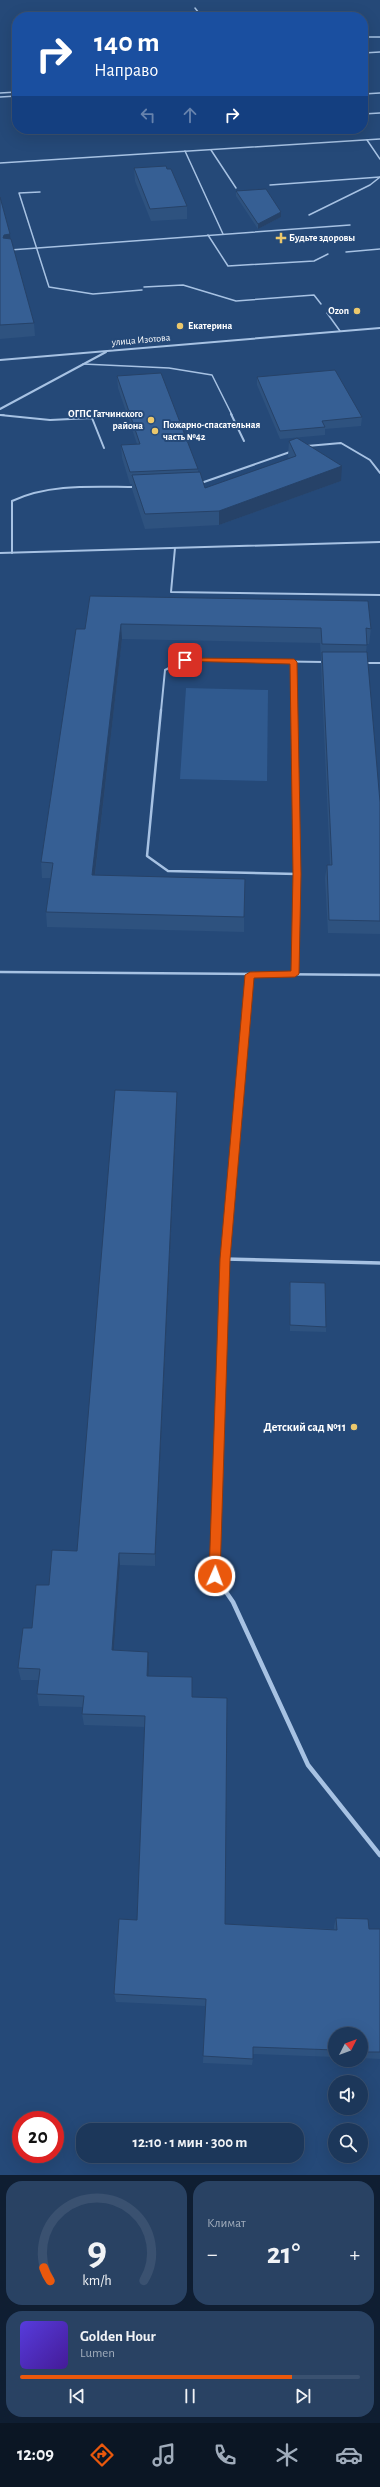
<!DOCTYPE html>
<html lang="ru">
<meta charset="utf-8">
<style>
:root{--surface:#1c375a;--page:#294263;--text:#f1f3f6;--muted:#a0acbb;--line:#3a5170;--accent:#ea580c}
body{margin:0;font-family:"Alegreya Sans",sans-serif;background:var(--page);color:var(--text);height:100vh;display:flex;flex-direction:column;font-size:15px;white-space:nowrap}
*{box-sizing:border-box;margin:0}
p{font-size:13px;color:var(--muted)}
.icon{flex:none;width:22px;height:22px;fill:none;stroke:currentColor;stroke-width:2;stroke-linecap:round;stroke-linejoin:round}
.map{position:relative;height:2175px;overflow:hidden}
.drawer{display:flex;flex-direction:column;gap:6px;padding:6px;background:#0f1e32;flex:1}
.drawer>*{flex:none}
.hud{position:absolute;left:12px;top:12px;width:356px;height:122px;border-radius:16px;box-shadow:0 4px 16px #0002,0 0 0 1px var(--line);background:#1a4fa0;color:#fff;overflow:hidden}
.needle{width:26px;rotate:48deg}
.controls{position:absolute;left:328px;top:2027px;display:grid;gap:8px}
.controls a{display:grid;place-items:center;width:40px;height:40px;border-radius:50%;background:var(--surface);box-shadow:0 4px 16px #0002,0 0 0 1px var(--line);font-size:20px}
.speed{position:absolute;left:12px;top:2111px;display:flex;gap:8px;font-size:20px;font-weight:700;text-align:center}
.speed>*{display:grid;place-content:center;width:52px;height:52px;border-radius:50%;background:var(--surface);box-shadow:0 4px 16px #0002,0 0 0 1px var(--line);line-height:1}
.speed .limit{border:6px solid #d22;background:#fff;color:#111}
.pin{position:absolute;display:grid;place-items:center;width:34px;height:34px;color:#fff;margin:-17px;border-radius:8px;box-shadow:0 2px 6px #0006}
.me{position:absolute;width:44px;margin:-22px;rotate:2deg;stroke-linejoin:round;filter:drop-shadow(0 0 3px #0008)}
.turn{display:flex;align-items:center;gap:14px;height:84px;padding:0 16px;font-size:18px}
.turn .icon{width:52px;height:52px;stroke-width:2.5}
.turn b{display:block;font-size:28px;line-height:34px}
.lanes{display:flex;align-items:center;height:38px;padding:0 16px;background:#0003;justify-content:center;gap:20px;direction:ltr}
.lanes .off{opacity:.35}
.big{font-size:30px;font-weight:700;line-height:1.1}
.drawer .tile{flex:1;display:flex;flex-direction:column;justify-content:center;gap:6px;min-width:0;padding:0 14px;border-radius:16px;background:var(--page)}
.drawer .dial{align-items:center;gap:0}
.dial svg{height:104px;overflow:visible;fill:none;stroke:var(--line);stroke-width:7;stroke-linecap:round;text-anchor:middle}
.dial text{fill:var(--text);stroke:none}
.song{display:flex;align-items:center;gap:12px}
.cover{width:48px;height:48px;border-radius:6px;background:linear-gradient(135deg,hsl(250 70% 55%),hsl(260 70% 35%))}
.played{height:4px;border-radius:2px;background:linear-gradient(90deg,var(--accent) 80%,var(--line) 80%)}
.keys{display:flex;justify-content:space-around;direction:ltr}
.heat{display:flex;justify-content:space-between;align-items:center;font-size:22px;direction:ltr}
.drawer .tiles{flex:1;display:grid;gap:6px;grid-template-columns:1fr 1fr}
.tile:last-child{grid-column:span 2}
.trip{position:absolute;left:76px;top:2123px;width:228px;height:40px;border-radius:16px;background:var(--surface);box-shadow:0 4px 16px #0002,0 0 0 1px var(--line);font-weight:700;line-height:40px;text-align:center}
.menu{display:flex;height:64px;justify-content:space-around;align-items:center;background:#0b1624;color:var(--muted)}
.menu .icon{width:28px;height:28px}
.menu .on{color:var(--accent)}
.menu b{font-size:18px;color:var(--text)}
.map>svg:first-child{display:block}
</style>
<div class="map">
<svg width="380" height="2175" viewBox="0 0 380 2175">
<rect width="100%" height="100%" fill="#254978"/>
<!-- green -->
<polygon fill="#305a8f" points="186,688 268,690 267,781 180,779"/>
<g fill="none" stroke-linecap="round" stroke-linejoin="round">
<!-- lane-far4 -->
<g stroke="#a7c2e3" stroke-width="1.5">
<polyline points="195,8 202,17"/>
<polyline points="363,37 380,37"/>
<polyline points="363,53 380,52"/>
<polyline points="0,93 17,92"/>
<polyline points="363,94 380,93"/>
<polyline points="0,97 17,96"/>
<polyline points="363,114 380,113"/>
<polyline points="367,140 380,159"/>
<polyline points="211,150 236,188"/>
<polyline points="185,151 223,234"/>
<polyline points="270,185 380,177"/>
<polyline points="40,192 19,193 49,287 93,294 142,290"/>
<polyline points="309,215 370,185 380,177"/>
<polyline points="208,235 228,266 314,261 328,254"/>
<polyline points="10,250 350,225"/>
<polyline points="346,252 380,249"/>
<polyline points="144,287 183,285 236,301 314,295 321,304"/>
<polyline points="327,313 340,331"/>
<polyline points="83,364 169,368 212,375 232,415"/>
<polyline points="0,415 4,415"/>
</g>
<!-- lane-far3 -->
<g stroke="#a7c2e3" stroke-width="2">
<polyline points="231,414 244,441"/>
<polyline points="0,415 50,420 92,418 104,448"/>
<polyline points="307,446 341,443 370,460 380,473"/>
<polyline points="201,483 290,452"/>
<polyline points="175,548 171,592 380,595"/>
<polyline points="0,553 380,542"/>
<path d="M12,553V501C50,483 95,487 136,487"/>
<polyline points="294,661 295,711"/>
<polyline points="365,663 380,663"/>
<polyline points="161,711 165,670 185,660 323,662"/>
</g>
<!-- lane-far2 -->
<g stroke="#a7c2e3" stroke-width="2.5">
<polyline points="161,710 147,856 168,871 297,874 295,974"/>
<polyline points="295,710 297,874"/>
<polyline points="0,972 380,975"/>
<polyline points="240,1087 249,975"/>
</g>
<!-- lane-far1 -->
<g stroke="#a7c2e3" stroke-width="3.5">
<polyline points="225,1259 380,1263"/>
<polyline points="215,1566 225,1259 240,1086"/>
</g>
<!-- lane -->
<polyline stroke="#a7c2e3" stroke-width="4.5" points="215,1565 215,1576 233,1602 308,1765 380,1855"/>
<!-- street-far1 -->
<polyline stroke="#a7c2e3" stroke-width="1.5" points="0,163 380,139"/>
<!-- street -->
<g stroke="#a7c2e3" stroke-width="2">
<polyline points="0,360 380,328"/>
<polyline points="0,409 106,352"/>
</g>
</g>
<!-- wall -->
<g fill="#2e527f">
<polygon points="134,168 167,169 187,206 187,219 151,221 135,181"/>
<polygon points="236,191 281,217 258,229 236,196"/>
<polygon points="0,197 10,239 34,323 35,336 0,339"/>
<polygon points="117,376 198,469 198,472 205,488 289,459 288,456 289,441 341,481 219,525 145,529 132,489 132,484 130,484 122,458 121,445 137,444 118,388"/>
<polygon points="257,377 362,417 361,426 325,429 325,435 280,439 257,385"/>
<polygon points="90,596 371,629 369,644 367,644 366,652 380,802 380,934 328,933 325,878 327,865 330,865 321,665 321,660 320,643 122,639 95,876 244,917 244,932 47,927 46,912 51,878 42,878 41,862 85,629"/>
<polygon points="177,1092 177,1107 155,1566 120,1565 114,1650 148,1652 149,1663 148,1676 192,1697 225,1924 334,1929 334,1926 336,1918 369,1929 380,1929 380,2059 361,2058 361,2034 335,2034 335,2057 253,2054 253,2059 252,2065 203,2063 205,2006 116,2002 114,1994 137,1920 145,1727 84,1725 82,1714 83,1707 39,1706 37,1694 39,1680 21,1680 18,1668 32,1628 49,1585 77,1551"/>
<polygon points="290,1282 326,1327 326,1332 290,1331 289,1288"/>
</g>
<!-- shaded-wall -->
<g fill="#264268">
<polygon points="281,212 281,217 258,229 258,224"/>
<polygon points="10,234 11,247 3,238 4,235"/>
<polygon points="342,466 341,481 219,525 219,511"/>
<polygon points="121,624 122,639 93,891 92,875"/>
<polygon points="177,1092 177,1107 155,1566 155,1554"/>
<polygon points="119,1553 120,1565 113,1662 112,1650"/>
<polygon points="148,1652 149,1663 148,1687 147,1676"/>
</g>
<!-- building -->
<g fill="#365f94" stroke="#264268">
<polygon points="166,166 167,169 171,169 187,206 150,209 134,168"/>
<polygon points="266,189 281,212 258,224 236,191"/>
<polygon points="0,197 10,234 4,235 3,238 11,239 34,323 0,325"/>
<polygon points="335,370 362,417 322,421 325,427 280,431 257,377"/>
<polygon points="161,373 198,469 130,472 121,445 140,444 117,376"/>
<polygon points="297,438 342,466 219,511 145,514 132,475 200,472 205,488 296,456 289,441"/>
<polygon points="90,596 368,601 371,629 366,628 367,645 322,644 321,628 121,624 92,875 245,879 244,917 46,912 53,863 41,862 76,629 85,629"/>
<polygon points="322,652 367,652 380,802 380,921 329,920 327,865 332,865"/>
<polygon points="115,1090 177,1092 155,1554 119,1553 112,1650 148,1652 147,1676 192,1677 192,1697 227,1698 225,1924 337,1930 336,1918 368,1919 369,1929 380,1929 380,2052 361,2052 361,2034 335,2034 335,2050 253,2047 253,2059 203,2056 206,1999 114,1994 119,1919 137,1920 145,1716 82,1714 84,1696 37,1694 40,1669 18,1668 23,1628 32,1628 36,1585 49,1585 52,1550 77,1551"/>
<polygon points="290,1282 325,1283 326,1327 290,1325"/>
</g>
<!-- route -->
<polygon fill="#ea580c" stroke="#983908" points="185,658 294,659 297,662 301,874 299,974 295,977 254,978 230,1259 220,1576 215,1582 209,1576 220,1259 245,975 250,972 291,971 293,874 290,664 183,661"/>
<!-- markers -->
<g fill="#ecc86c" stroke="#254978" stroke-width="1.5">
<path d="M279 232h4v4h4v4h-4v4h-4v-4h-4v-4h4z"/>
<circle cx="357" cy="311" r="4"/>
<circle cx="180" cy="326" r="4"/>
<circle cx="151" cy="420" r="4"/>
<circle cx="155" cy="431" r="4"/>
<circle cx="354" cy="1427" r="4"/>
</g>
<g text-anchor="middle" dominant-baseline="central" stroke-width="4" stroke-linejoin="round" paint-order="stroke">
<!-- far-poi labels -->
<g font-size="10" font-weight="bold" fill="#fff" stroke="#254978" text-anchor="start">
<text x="289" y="238">Будьте здоровы</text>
<text x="349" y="311" text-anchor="end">Ozon</text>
<text x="188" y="326">Екатерина</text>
<text x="143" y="414" text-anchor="end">ОГПС Гатчинского<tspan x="143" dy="12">района</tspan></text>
<text x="163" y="425">Пожарно-спасательная<tspan x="163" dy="12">часть №42</tspan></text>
</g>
<!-- far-street labels -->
<g font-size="10" fill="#fff" stroke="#254978">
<text transform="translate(141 340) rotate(-5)">улица Изотова</text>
</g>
<!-- poi labels -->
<g font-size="12" font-weight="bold" fill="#fff" stroke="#254978" text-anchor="end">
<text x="346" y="1427">Детский сад №11</text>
</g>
</g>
</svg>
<div class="controls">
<a><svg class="needle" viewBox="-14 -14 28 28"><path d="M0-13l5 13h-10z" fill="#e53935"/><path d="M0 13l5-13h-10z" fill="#a0acbb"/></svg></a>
<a><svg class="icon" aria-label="sound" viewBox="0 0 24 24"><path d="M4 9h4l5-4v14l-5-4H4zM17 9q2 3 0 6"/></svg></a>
<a><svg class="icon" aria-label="search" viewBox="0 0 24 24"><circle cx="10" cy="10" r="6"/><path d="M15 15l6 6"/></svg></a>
</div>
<div class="speed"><div class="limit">20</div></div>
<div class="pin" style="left:185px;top:660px;background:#d93025"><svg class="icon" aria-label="arrive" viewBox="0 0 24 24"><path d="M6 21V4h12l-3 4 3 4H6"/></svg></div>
<svg class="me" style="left:215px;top:1576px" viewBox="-20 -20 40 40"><circle r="17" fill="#ea580c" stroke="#fff" stroke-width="3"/><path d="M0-11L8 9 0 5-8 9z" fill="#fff"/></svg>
<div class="trip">12:10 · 1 мин · 300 m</div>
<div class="hud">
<div class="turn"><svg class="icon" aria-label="right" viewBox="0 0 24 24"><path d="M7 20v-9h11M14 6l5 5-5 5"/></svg><div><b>140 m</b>Направо</div></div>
<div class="lanes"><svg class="icon off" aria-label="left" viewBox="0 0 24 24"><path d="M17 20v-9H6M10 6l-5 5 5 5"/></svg><svg class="icon off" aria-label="ahead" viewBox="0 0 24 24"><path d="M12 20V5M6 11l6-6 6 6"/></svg><svg class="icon" aria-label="right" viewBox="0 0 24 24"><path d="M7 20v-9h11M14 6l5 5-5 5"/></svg></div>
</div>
</div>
<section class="drawer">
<div class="tiles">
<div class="tile dial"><svg viewBox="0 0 100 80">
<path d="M14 69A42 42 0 1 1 86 69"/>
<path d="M14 69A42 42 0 0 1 9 59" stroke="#ea580c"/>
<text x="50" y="56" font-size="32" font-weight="700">9</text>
<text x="50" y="72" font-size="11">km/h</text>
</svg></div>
<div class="tile"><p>Климат</p>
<div class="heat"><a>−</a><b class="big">21°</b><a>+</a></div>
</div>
<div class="tile">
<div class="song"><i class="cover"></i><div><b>Golden Hour</b><p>Lumen</p></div></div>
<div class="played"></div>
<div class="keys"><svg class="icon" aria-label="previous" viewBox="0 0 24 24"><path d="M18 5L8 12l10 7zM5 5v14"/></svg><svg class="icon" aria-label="pause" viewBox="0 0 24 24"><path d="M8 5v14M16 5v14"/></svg><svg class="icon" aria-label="next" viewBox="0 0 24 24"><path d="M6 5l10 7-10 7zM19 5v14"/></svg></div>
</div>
</div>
</section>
<nav class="menu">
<b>12:09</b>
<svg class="icon on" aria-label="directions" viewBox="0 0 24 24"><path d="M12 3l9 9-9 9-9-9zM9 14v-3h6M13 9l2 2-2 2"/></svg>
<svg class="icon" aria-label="music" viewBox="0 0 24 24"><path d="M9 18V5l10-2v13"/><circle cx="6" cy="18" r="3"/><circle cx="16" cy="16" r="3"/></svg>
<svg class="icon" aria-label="phone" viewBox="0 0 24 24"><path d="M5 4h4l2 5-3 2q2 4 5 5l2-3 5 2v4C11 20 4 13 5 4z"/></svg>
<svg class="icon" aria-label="climate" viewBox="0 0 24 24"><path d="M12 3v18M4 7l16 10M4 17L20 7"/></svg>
<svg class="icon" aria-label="car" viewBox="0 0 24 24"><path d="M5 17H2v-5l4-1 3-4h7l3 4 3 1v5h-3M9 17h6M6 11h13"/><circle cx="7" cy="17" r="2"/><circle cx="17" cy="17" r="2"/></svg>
</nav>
